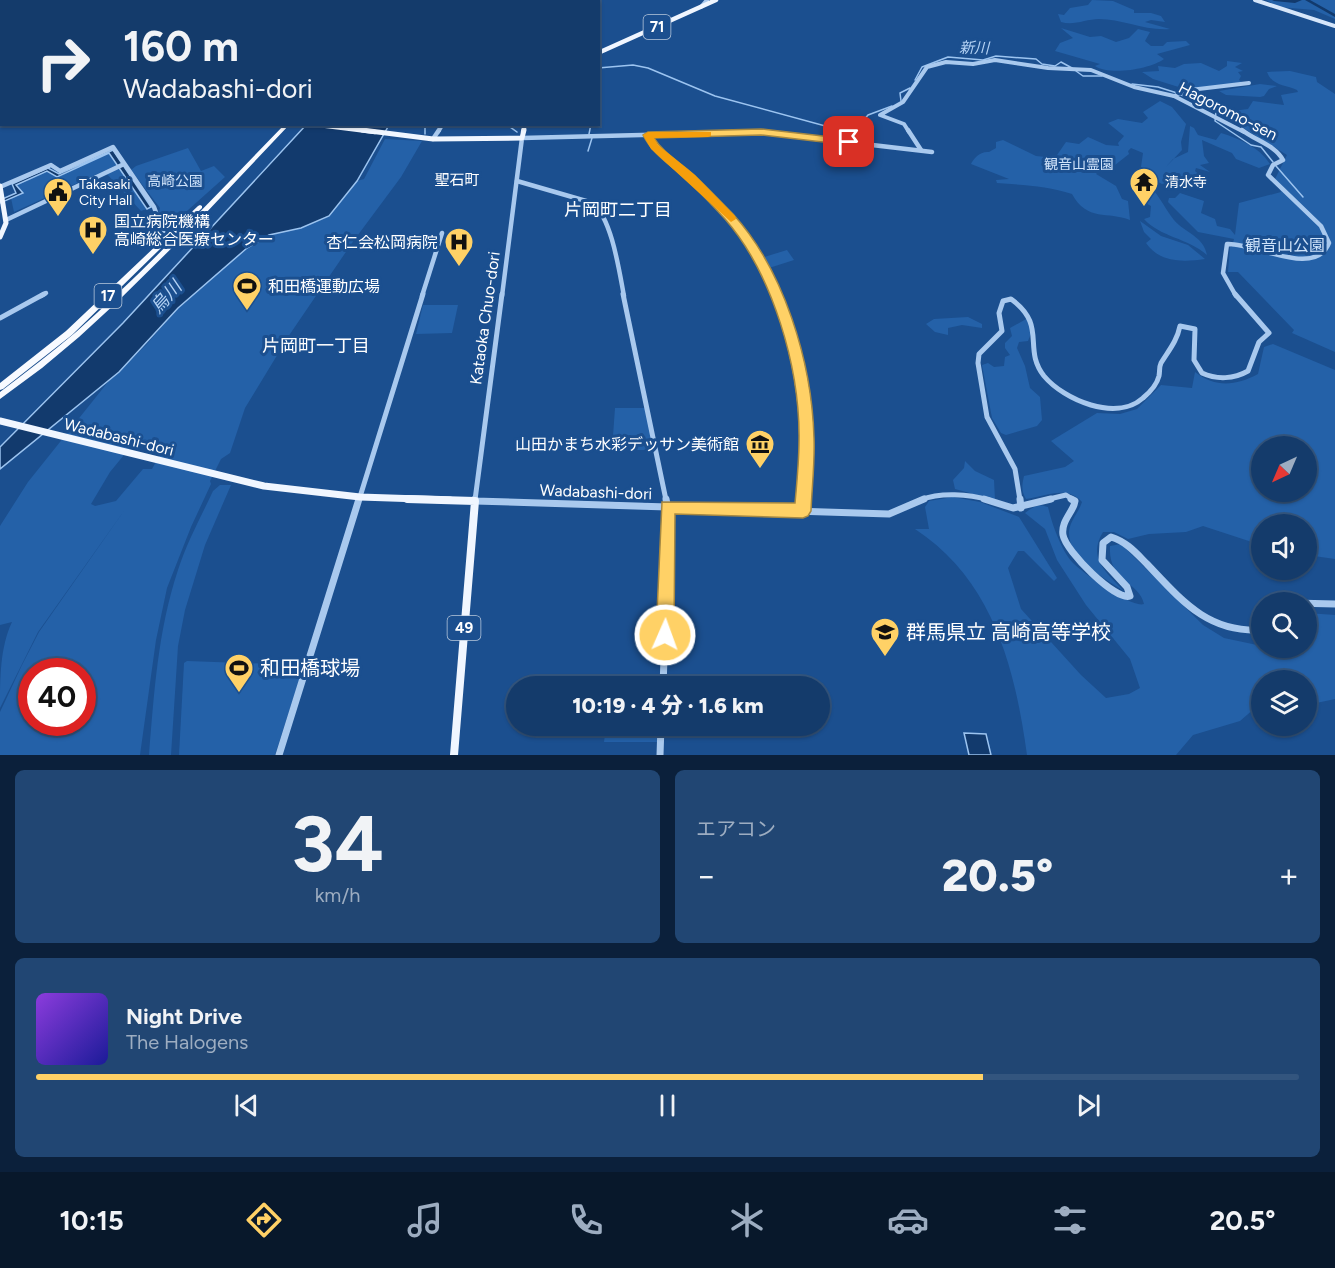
<!DOCTYPE html>
<html lang="ja">
<meta charset="utf-8">
<style>
:root{--surface:#143b6b;--page:#214673;--text:#f1f3f6;--muted:#9dadc1;--line:#33557e;--accent:#ffd166}
body{margin:0;font-family:Figtree,"Noto Sans JP",sans-serif;background:var(--page);color:var(--text);height:100vh;display:flex;flex-direction:column;font-size:22px;white-space:nowrap}
*{box-sizing:border-box;margin:0}
p{font-size:20px;color:var(--muted)}
.icon{flex:none;width:33px;height:33px;fill:none;stroke:currentColor;stroke-width:2;stroke-linecap:round;stroke-linejoin:round}
.map{position:relative;height:755px;overflow:hidden}
.drawer{display:flex;flex-direction:column;gap:15px;padding:15px;background:#0b203b;flex:1}
.drawer>*{flex:none}
.guide{position:absolute;left:0px;top:0px;width:600px;height:126px;box-shadow:0 2px 4px #0004,0 0 0 2px var(--line);background:#143b6b;color:var(--text);overflow:hidden}
.needle{width:39px;rotate:224deg}
.fabs{position:absolute;left:1251px;top:436px;display:grid;gap:12px}
.fabs a{display:grid;place-items:center;width:66px;height:66px;border-radius:50%;background:var(--surface);box-shadow:0 2px 4px #0004,0 0 0 2px var(--line);font-size:30px}
.speed{position:absolute;left:18px;top:658px;display:flex;gap:12px;font-size:30px;font-weight:700;text-align:center}
.speed>*{display:grid;place-content:center;width:78px;height:78px;border-radius:50%;background:var(--surface);box-shadow:0 2px 4px #0004,0 0 0 2px var(--line);line-height:1}
.speed .limit{border:9px solid #d22;background:#fff;color:#111}
.pin{position:absolute;display:grid;place-items:center;width:51px;height:51px;color:#fff;margin:-26px;border-radius:12px;box-shadow:0 3px 9px #0006}
.me{position:absolute;width:66px;margin:-33px;rotate:2deg;stroke-linejoin:round;filter:drop-shadow(0 0 4px #0008)}
.turn{display:flex;align-items:center;gap:21px;height:126px;padding:0 24px;font-size:27px}
.turn .icon{width:78px;height:78px;stroke-width:2.5}
.turn b{display:block;font-size:42px;line-height:51px}
.big{font-size:45px;font-weight:800;line-height:1.1}
.drawer .widget{flex:1;display:flex;flex-direction:column;justify-content:center;gap:9px;min-width:0;padding:0 21px;border-radius:9px;background:var(--page)}
.drawer .dial{align-items:center;gap:0}
.dial b{font-size:78px;line-height:1}
.song{display:flex;align-items:center;gap:18px}
.cover{width:72px;height:72px;border-radius:9px;background:linear-gradient(135deg,hsl(270 70% 55%),hsl(240 70% 35%))}
.played{height:6px;border-radius:3px;background:linear-gradient(90deg,var(--accent) 75%,var(--line) 75%)}
.keys{display:flex;justify-content:space-around;direction:ltr}
.heat{display:flex;justify-content:space-between;align-items:center;font-size:33px;direction:ltr}
.drawer .tiles{flex:1;display:grid;gap:15px;grid-template-columns:1fr 1fr}
.widget:last-child{grid-column:span 2}
.trip{position:absolute;left:506px;top:676px;width:324px;height:60px;border-radius:30px;background:var(--surface);box-shadow:0 2px 4px #0004,0 0 0 2px var(--line);font-weight:800;line-height:60px;text-align:center}
.dock{display:flex;height:96px;justify-content:space-around;align-items:center;background:#08182b;color:var(--muted)}
.dock .icon{width:42px;height:42px}
.dock .current{color:var(--accent)}
.dock b{font-size:27px;color:var(--text)}
.map>svg:first-child{display:block}
</style>
<div class="map">
<svg width="1335" height="755" viewBox="0 0 1335 755">
<rect width="100%" height="100%" fill="#1b4f8f"/>
<!-- green -->
<g fill="#2461a8" fill-rule="evenodd">
<path d="M1092,0L1113,1L1134,10V13H1151L1161,16L1165,22L1151,20L1145,22L1170,29C1145,31 1122,19 1099,19C1086,19 1074,26 1061,22L1058,14L1064,15L1070,8L1088,5Z"/>
<polygon points="1266,0 1335,0 1335,19 1314,10 1279,7"/>
<path d="M1061,28L1090,37L1101,36L1116,42L1129,38L1138,29L1150,32L1145,41L1151,46H1163L1167,42L1186,41L1190,45L1157,54L1164,59C1150,69 1110,76 1095,66L1100,64L1055,51L1060,43L1073,38Z"/>
<polygon points="1227,61 1242,63 1235,67 1243,71 1238,72 1241,76 1239,80 1243,83 1185,89 1153,79 1142,72 1159,71 1158,66 1175,68 1184,64 1201,63 1219,71 1227,66"/>
<path d="M1290,71L1316,77L1317,82L1335,94V352L1292,333L1294,330L1238,272H1228L1230,247H1232L1234,239L1198,232L1168,202L1169,198H1175L1180,193L1204,201L1201,213L1215,219L1217,226L1230,229L1235,235L1239,203L1281,192L1275,179L1287,155L1245,129L1225,112L1248,109L1253,101L1284,105L1281,95L1298,92L1297,90C1286,85 1272,86 1267,72Z"/>
<polygon points="1260,84 1277,86 1269,89 1264,96 1260,97 1226,95 1219,91"/>
<path d="M1160,101L1172,107L1186,124L1181,142L1182,150L1166,167L1173,159L1188,152L1190,126L1194,128L1198,135L1216,140L1221,133C1240,139 1259,147 1270,164L1259,168L1236,159L1232,153L1202,140L1204,156L1209,163L1200,165L1210,172L1196,168L1195,171L1205,179L1197,182L1182,179L1162,184L1147,176L1148,171L1141,167L1143,153L1131,148L1128,151L1129,154L1115,165L1113,172L1100,169L1096,174L1116,186L1122,199L1128,201L1130,220C1108,211 1087,222 1072,194C1048,186 1023,185 997,183L996,180L1009,179L971,164C973,159 980,151 989,152L996,148V142L1003,140L1036,156L1055,158L1066,142L1079,144L1088,137L1106,145L1119,146L1118,143L1124,136L1108,123L1118,119L1142,123L1148,118L1143,112Z"/>
<path d="M385,139L422,141L401,177L352,243L290,334L245,408L230,453L221,459L210,481L211,484L191,527L167,588L156,640L140,755H0V712L22,665L39,632L126,508L38,632L0,708C0,679 0,647 12,622L0,625V526L28,482L108,382L146,345L178,308L247,248L269,235L324,219L357,181L364,179ZM136,437L165,445L152,469H143L116,501L95,506L91,504L110,472L133,444L153,448L164,446ZM32,672H82V723H32Z"/>
<polygon points="188,148 201,171 214,166 225,177 169,227 159,212 160,208 131,170 136,166"/>
<polygon points="110,153 117,165 14,212 11,198 22,193 16,185 47,171 57,177"/>
<polygon points="119,167 147,209 141,211 106,173"/>
<path d="M1135,179C1157,182 1163,211 1179,225C1190,234 1204,239 1207,255C1188,238 1160,237 1144,219L1150,217L1151,206L1140,200V191Z"/>
<path d="M1140,221L1161,236L1188,245L1205,259C1183,262 1160,263 1146,243L1151,239L1144,232Z"/>
<polygon points="787,250 794,260 769,268 761,258"/>
<polygon points="423,305 458,305 452,333 416,334"/>
<polygon points="968,317 982,324 982,328 962,325 948,328 948,335 935,332 926,324 934,319"/>
<polygon points="1028,318 1032,331 1028,341 1019,342 1017,348 1025,366 1030,388 1040,397 1042,420 1037,426 1006,435 1001,433 992,418 982,365 988,363 994,367 1004,366 1005,357 1010,355 1005,348 1005,343 1012,336 1010,328"/>
<path d="M1273,344L1335,370V559L1307,555L1306,525H1262L1261,545L1203,526L1186,532L1149,534L1128,539L1114,532H1103C1087,558 1106,572 1124,591C1104,578 1069,560 1069,533C1069,522 1079,512 1082,502C1067,485 1047,496 1026,499C1021,491 1022,485 1024,476L1065,467L1074,461L1051,441L1097,413L1120,414L1137,409L1161,385L1192,388L1195,372C1216,388 1235,386 1258,374L1264,347ZM1262,447H1306V492H1262Z"/>
<polygon points="615,408 648,408 657,450 612,450"/>
<polygon points="965,461 975,471 994,480 995,500 955,489 953,480 964,468"/>
<path d="M220,485H231L205,545L185,610L178,646L171,755H149C154,693 158,630 178,570C187,542 201,517 213,491Z"/>
<path d="M953,497L980,502L1019,517L1057,578L1054,581L1024,551H1018L1008,568L1021,609L1081,675L1106,698L1129,694L1140,688L1130,659L1086,605L1057,560L1045,529L1025,513C1033,507 1038,503 1048,507C1052,524 1061,550 1073,563C1083,573 1133,609 1144,604C1139,581 1108,583 1110,546L1121,544L1203,625L1224,638L1257,645L1261,643L1262,648H1306L1307,613L1335,615V699L1307,705L1306,681H1262L1261,707L1255,708L1240,721L1193,735L1176,755H1027C1015,668 993,580 915,529H929L925,507L929,501Z"/>
<polygon points="187,661 301,665 303,668 275,755 179,755 184,663"/>
<polygon points="609,678 655,681 659,687 609,687"/>
<polygon points="606,726 658,726 657,742 604,742"/>
</g>
<!-- water -->
<g fill="#123a6d" stroke="#9cc4f0" stroke-width="1.5">
<polygon points="306,125 389,125 357,181 329,216 301,228 269,235 247,248 178,308 119,372 0,469 0,447 123,323"/>
<polygon points="113,150 151,207 147,209 109,153 57,177 47,171 16,185 23,193 0,203 0,200 16,193 12,184 48,168 59,174"/>
<polygon points="964,733 986,734 991,755 969,755"/>
</g>
<g fill="none" stroke-linecap="round" stroke-linejoin="round">
<!-- stream -->
<g stroke="#9cc4f0" stroke-width="1.5">
<polyline points="598,68 633,65 648,68 715,96 840,130 857,128 868,115 892,106"/>
<polyline points="1076,71 1083,76 1102,76"/>
<polyline points="915,80 922,67 948,57 983,60 996,56 1036,59 1042,64 1055,66 1061,62 1072,68"/>
<polyline points="1132,84 1158,87 1177,93"/>
<polyline points="1181,95 1198,100 1216,112 1215,121 1251,145 1261,147 1273,162"/>
<polyline points="901,101 900,93 910,88"/>
<polyline points="425,124 425,134"/>
<polyline points="506,124 517,132"/>
<polyline points="589,134 591,124"/>
<polyline points="588,151 592,138"/>
<polyline points="1276,166 1303,197"/>
</g>
<!-- river -->
<g fill="#123a6d" fill-rule="evenodd">
<polygon points="1272,0 1302,0 1295,3 1274,1"/>
<polygon points="1305,0 1310,0 1335,14 1335,17"/>
</g>
<!-- tertiary-far3 -->
<g stroke="#a9c9ee" stroke-width="4">
<polyline points="175,0 177,2"/>
<polyline points="142,2 147,0"/>
<polyline points="312,2 314,0"/>
<polyline points="701,7 707,0"/>
<polyline points="1174,96 1190,90 1249,83"/>
<polyline points="438,132 443,124"/>
<polyline points="909,132 904,124 880,115 903,102 927,67 946,62 973,64 995,60 1048,68 1091,70 1134,87 1174,96 1244,132"/>
</g>
<!-- tertiary-far2 -->
<g stroke="#a9c9ee" stroke-width="4.5">
<polyline points="908,130 921,150"/>
<path d="M648,135C660,162 690,176 710,196C739,224 760,259 776,296"/>
<polyline points="433,139 439,130"/>
<path d="M517,181L593,203C612,220 619,270 624,296"/>
<polyline points="0,187 51,165 60,171 113,147 154,207 166,240"/>
<polyline points="6,220 124,164"/>
<polyline points="41,296 46,293"/>
<polyline points="422,296 442,233"/>
<polyline points="502,296 522,138 761,132 932,152"/>
<path d="M1236,296L1223,273L1227,244C1254,242 1315,279 1329,243L1321,226L1268,175L1273,165L1283,160C1275,145 1256,141 1242,130"/>
</g>
<!-- tertiary-far1 -->
<g stroke="#a9c9ee" stroke-width="5">
<polyline points="623,294 666,500"/>
<path d="M776,294C805,361 808,428 804,500"/>
<polyline points="0,318 44,294"/>
<polyline points="359,500 423,294"/>
<polyline points="475,500 502,294"/>
<path d="M921,500C940,492 969,494 989,500"/>
<path d="M1020,500L1015,469L987,417L978,363L979,354L1002,331L999,313L1003,301L1011,299C1048,326 1022,348 1044,376C1064,400 1116,422 1143,398C1149,393 1157,384 1159,376C1160,371 1159,367 1161,363C1169,350 1177,341 1180,326L1195,329L1194,360L1202,373C1217,380 1234,379 1248,371L1259,342L1269,333L1235,294"/>
<polyline points="1045,500 1066,495 1074,500"/>
</g>
<!-- tertiary -->
<g stroke="#a9c9ee" stroke-width="7">
<polyline points="475,499 475,501 889,514 924,499"/>
<polyline points="984,499 1013,508 1051,499"/>
<polyline points="1020,499 1021,508"/>
<path d="M1071,499L1075,501L1074,505C1070,515 1061,523 1063,535C1066,552 1116,601 1130,596L1127,587L1102,560L1103,543L1111,537C1127,542 1136,553 1147,564C1182,601 1208,633 1262,630"/>
<polyline points="803,511 804,499"/>
<polyline points="1293,603 1335,604"/>
<polyline points="663,687 669,515 666,499"/>
<polyline points="279,755 359,499"/>
<polyline points="660,755 661,726"/>
</g>
<!-- secondary -->
<g stroke="#d6e6fa" stroke-width="4">
<polyline points="1255,0 1335,26"/>
<polyline points="203,2 205,0"/>
</g>
<!-- primary-far3 -->
<g stroke="#f0f6ff" stroke-width="4.5">
<polyline points="598,53 716,0"/>
<polyline points="311,124 375,132"/>
<polyline points="523,132 525,124"/>
</g>
<!-- primary-far2 -->
<g stroke="#f0f6ff" stroke-width="5">
<polyline points="362,130 433,139 522,138 524,130"/>
<polyline points="0,186 6,223 0,237"/>
</g>
<!-- primary-far1 -->
<polyline stroke="#f0f6ff" stroke-width="7" points="0,421 264,486 360,497 450,500"/>
<!-- primary -->
<polyline stroke="#f0f6ff" stroke-width="8" points="407,499 475,501 454,755"/>
<!-- trunk -->
<g fill="#f8faff" fill-rule="evenodd">
<polygon points="385,0 389,0 388,2 384,2"/>
<path d="M285,124H290L187,233L116,303L79,337L42,368L0,399V392C26,372 51,353 76,332C149,267 216,195 285,124Z"/>
<polygon points="200,205 202,206 202,208 72,335 3,389 0,390 0,383 66,331 198,206"/>
</g>
<!-- rail casing -->
<g stroke="#fff" stroke-width="3">
<g id="rail">
<polyline points="38,2 42,0"/>
<polyline points="93,2 98,0"/>
</g>
</g>
<!-- rail -->
<use href="#rail" stroke="#1b4f8f" stroke-width="1.5" stroke-dasharray="3" stroke-linecap="butt"/>
</g>
<!-- route -->
<path fill="#ffd166" stroke="#a68842" stroke-width="1.5" d="M761,129L849,139L854,142L849,145L761,135L654,138C663,153 681,163 694,175C707,187 720,201 733,214C784,270 812,362 814,438C815,462 812,486 811,511L808,516L803,518L675,514L674,635L671,641L665,644L659,641L656,635L662,502L795,503C797,482 799,461 799,440C800,368 773,274 725,219C713,206 700,192 687,180C671,165 653,155 643,135L648,132Z"/>
<!-- slow -->
<polygon fill="#f59e0b" points="711,132 711,136 708,137 654,138 658,145 695,175 735,216 736,219 731,222 651,149 643,135 648,132"/>
<!-- icons -->
<defs>
<g id="temple-pin" transform="scale(1.5)"><path d="M0 17L-7.5 6A9.5 9.5 0 1 1 7.5 6Z" fill="#ffd166" stroke="#1b4f8f"/><path d="M0-6L5-2H3V0L6.5 2.5H4V6H1.5V3h-3V6H-4V2.5H-6.5L-3 0V-2H-5Z" fill="#111"/></g>
<g id="civic-pin" transform="scale(1.5)"><path d="M0 17L-7.5 6A9.5 9.5 0 1 1 7.5 6Z" fill="#ffd166" stroke="#1b4f8f"/><path d="M-.6-6.5H3V-4.5H.6V-3L4-1V1h2V6H-6V1h2V-1L-.6-3ZM-1.2 2.5V6h2.4V2.5Z" fill="#111"/></g>
<g id="hospital-pin" transform="scale(1.5)"><path d="M0 17L-7.5 6A9.5 9.5 0 1 1 7.5 6Z" fill="#ffd166" stroke="#1b4f8f"/><path d="M-5-5h3v3.5h4V-5h3V5h-3V1.5h-4V5h-3Z" fill="#111"/></g>
<g id="stadium-pin" transform="scale(1.5)"><path d="M0 17L-7.5 6A9.5 9.5 0 1 1 7.5 6Z" fill="#ffd166" stroke="#1b4f8f"/><path d="M0-5a6.5 5 0 1 0 0 10a6.5 5 0 1 0 0-10ZM-3.5-1.8h7v3.6h-7Z" fill="#111"/></g>
<g id="museum-pin" transform="scale(1.5)"><path d="M0 17L-7.5 6A9.5 9.5 0 1 1 7.5 6Z" fill="#ffd166" stroke="#1b4f8f"/><path d="M0-6L6-3V-2H-6V-3ZM-5-1h2V3h-2ZM-1-1h2V3h-2ZM3-1h2V3H3ZM-6 4H6V6H-6Z" fill="#111"/></g>
<g id="school-pin" transform="scale(1.5)"><path d="M0 17L-7.5 6A9.5 9.5 0 1 1 7.5 6Z" fill="#ffd166" stroke="#1b4f8f"/><path d="M0-5L7-2L0 1L-7-2ZM-4 1L0 2.5L4 1V4Q0 6-4 4Z" fill="#111"/></g>
</defs>
<g fill-rule="evenodd">
<use href="#temple-pin" x="1144" y="182"/>
<use href="#civic-pin" x="58" y="192"/>
<use href="#hospital-pin" x="93" y="230"/>
<use href="#hospital-pin" x="459" y="242"/>
<use href="#stadium-pin" x="247" y="286"/>
<use href="#museum-pin" x="760" y="444"/>
<use href="#school-pin" x="885" y="632"/>
<use href="#stadium-pin" x="239" y="668"/>
</g>
<g text-anchor="middle" dominant-baseline="central" stroke-width="6" stroke-linejoin="round" paint-order="stroke">
<!-- far-park labels -->
<g font-size="14" fill="#cfe3fa" stroke="#1b4f8f">
<text x="1079" y="164">観音山霊園</text>
<text x="175" y="181">高崎公園</text>
</g>
<!-- far-poi labels -->
<g font-size="14" fill="#fff" stroke="#1b4f8f" text-anchor="start">
<text x="1165" y="182">清水寺</text>
<text x="79" y="184">Takasaki<tspan x="79" dy="16">City Hall</tspan></text>
</g>
<!-- shield labels -->
<g fill="#1b4f8f" stroke="#bbcadd" stroke-width="1.5">
<rect x="643.5" y="15" width="27" height="24" rx="4.5"/>
<rect x="94.5" y="284" width="27" height="24" rx="4.5"/>
<rect x="447.5" y="616" width="33" height="24" rx="4.5"/>
</g>
<g font-size="15" font-weight="bold" fill="#fff">
<text x="657" y="27">71</text>
<text x="108" y="296">17</text>
<text x="464" y="628">49</text>
</g>
<!-- far-water labels -->
<g font-size="15" font-style="italic" fill="#b5d3f5" stroke="#1b4f8f">
<text transform="translate(974 48) rotate(1)">新川</text>
</g>
<!-- far-neighbourhood labels -->
<g font-size="15" fill="#fff" stroke="#1b4f8f">
<text x="457" y="180">聖石町</text>
</g>
<!-- street labels -->
<g font-size="16" fill="#fff" stroke="#1b4f8f">
<text transform="translate(1228 111) rotate(27)">Hagoromo-sen</text>
<text transform="translate(485 318) rotate(-82)">Kataoka Chuo-dori</text>
<text transform="translate(119 437) rotate(14)">Wadabashi-dori</text>
<text transform="translate(596 492) rotate(2)">Wadabashi-dori</text>
</g>
<!-- poi labels -->
<g font-size="16" fill="#fff" stroke="#1b4f8f" text-anchor="start">
<text x="114" y="221">国立病院機構<tspan x="114" dy="18">高崎総合医療センター</tspan></text>
<text x="438" y="242" text-anchor="end">杏仁会松岡病院</text>
<text x="268" y="286">和田橋運動広場</text>
<text x="739" y="444" text-anchor="end">山田かまち水彩デッサン美術館</text>
</g>
<!-- park labels -->
<g font-size="16" fill="#cfe3fa" stroke="#1b4f8f">
<text x="1285" y="245">観音山公園</text>
</g>
<!-- neighbourhood labels -->
<g font-size="18" fill="#fff" stroke="#1b4f8f">
<text x="618" y="210">片岡町二丁目</text>
<text x="316" y="346">片岡町一丁目</text>
</g>
<!-- water labels -->
<g font-size="18" font-style="italic" fill="#b5d3f5" stroke="#1b4f8f">
<text transform="translate(166 297) rotate(-48)">烏川</text>
</g>
<!-- near-poi labels -->
<g font-size="20" fill="#fff" stroke="#1b4f8f" text-anchor="start">
<text x="906" y="632">群馬県立 高崎高等学校</text>
<text x="260" y="668">和田橋球場</text>
</g>
</g>
</svg>
<div class="fabs">
<a><svg class="needle" viewBox="-14 -14 28 28"><path d="M0-13l5 13h-10z" fill="#e53935"/><path d="M0 13l5-13h-10z" fill="#9dadc1"/></svg></a>
<a><svg class="icon" aria-label="sound" viewBox="0 0 24 24"><path d="M4 9h4l5-4v14l-5-4H4zM17 9q2 3 0 6"/></svg></a>
<a><svg class="icon" aria-label="search" viewBox="0 0 24 24"><circle cx="10" cy="10" r="6"/><path d="M15 15l6 6"/></svg></a>
<a><svg class="icon" aria-label="layers" viewBox="0 0 24 24"><path d="M12 4l9 5-9 5-9-5zM3 14l9 5 9-5"/></svg></a>
</div>
<div class="speed"><div class="limit">40</div></div>
<div class="pin" style="left:849px;top:142px;background:#d93025"><svg class="icon" aria-label="arrive" viewBox="0 0 24 24"><path d="M6 21V4h12l-3 4 3 4H6"/></svg></div>
<svg class="me" style="left:665px;top:635px" viewBox="-20 -20 40 40"><circle r="17" fill="#ffd166" stroke="#fff" stroke-width="3"/><path d="M0-11L8 9 0 5-8 9z" fill="#fff"/></svg>
<div class="trip">10:19 · 4 分 · 1.6 km</div>
<div class="guide">
<div class="turn"><svg class="icon" aria-label="right" viewBox="0 0 24 24"><path d="M7 20v-9h11M14 6l5 5-5 5"/></svg><div><b>160 m</b>Wadabashi-dori</div></div>
</div>
</div>
<section class="drawer">
<div class="tiles">
<div class="widget dial"><b>34</b><p>km/h</p></div>
<div class="widget"><p>エアコン</p>
<div class="heat"><a>−</a><b class="big">20.5°</b><a>+</a></div>
</div>
<div class="widget">
<div class="song"><i class="cover"></i><div><b>Night Drive</b><p>The Halogens</p></div></div>
<div class="played"></div>
<div class="keys"><svg class="icon" aria-label="previous" viewBox="0 0 24 24"><path d="M18 5L8 12l10 7zM5 5v14"/></svg><svg class="icon" aria-label="pause" viewBox="0 0 24 24"><path d="M8 5v14M16 5v14"/></svg><svg class="icon" aria-label="next" viewBox="0 0 24 24"><path d="M6 5l10 7-10 7zM19 5v14"/></svg></div>
</div>
</div>
</section>
<nav class="dock">
<b>10:15</b>
<svg class="icon current" aria-label="directions" viewBox="0 0 24 24"><path d="M12 3l9 9-9 9-9-9zM9 14v-3h6M13 9l2 2-2 2"/></svg>
<svg class="icon" aria-label="music" viewBox="0 0 24 24"><path d="M9 18V5l10-2v13"/><circle cx="6" cy="18" r="3"/><circle cx="16" cy="16" r="3"/></svg>
<svg class="icon" aria-label="phone" viewBox="0 0 24 24"><path d="M5 4h4l2 5-3 2q2 4 5 5l2-3 5 2v4C11 20 4 13 5 4z"/></svg>
<svg class="icon" aria-label="climate" viewBox="0 0 24 24"><path d="M12 3v18M4 7l16 10M4 17L20 7"/></svg>
<svg class="icon" aria-label="car" viewBox="0 0 24 24"><path d="M5 17H2v-5l4-1 3-4h7l3 4 3 1v5h-3M9 17h6M6 11h13"/><circle cx="7" cy="17" r="2"/><circle cx="17" cy="17" r="2"/></svg>
<svg class="icon" aria-label="filters" viewBox="0 0 24 24"><path d="M4 7h16M4 17h16"/><circle cx="9" cy="7" r="2"/><circle cx="15" cy="17" r="2"/></svg>
<b>20.5°</b>
</nav>
